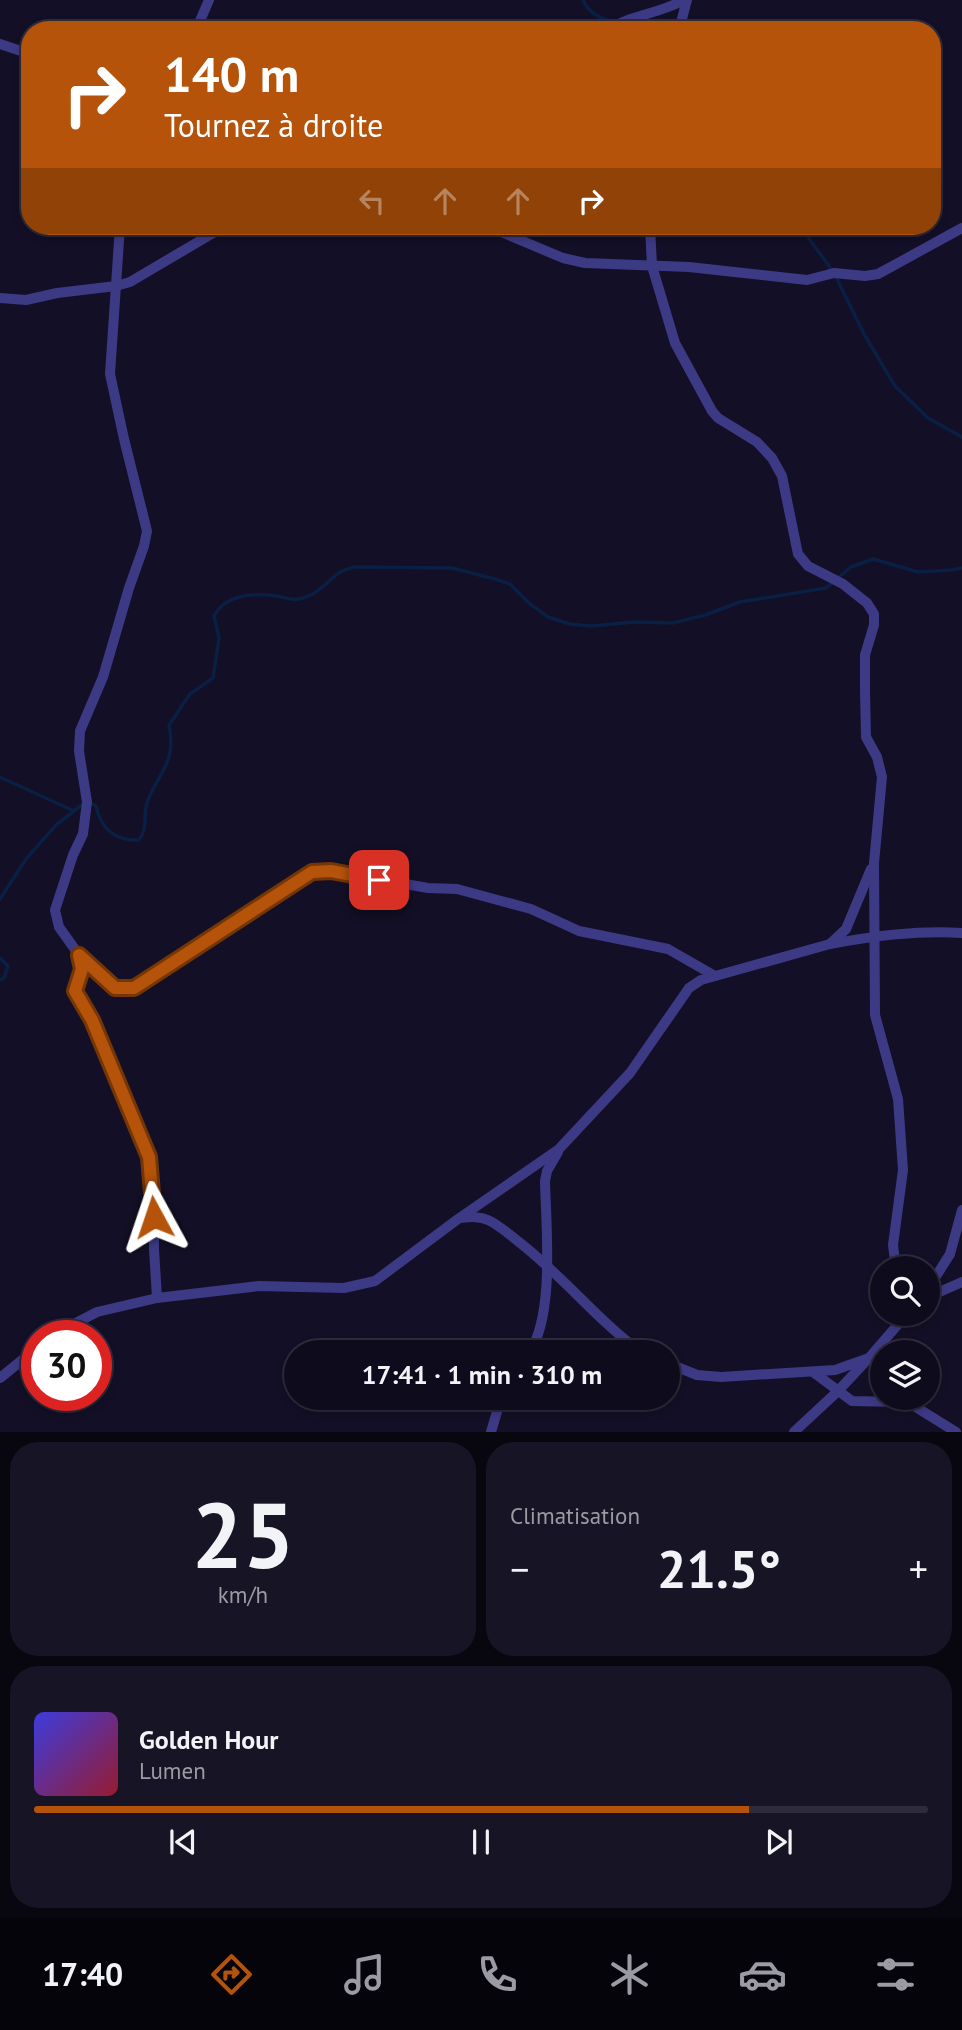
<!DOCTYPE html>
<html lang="fr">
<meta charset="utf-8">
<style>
:root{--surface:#0e0b1c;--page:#171425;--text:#f1f3f6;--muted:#9b9ba3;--line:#2e2b3b;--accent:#b45309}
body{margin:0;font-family:"PT Sans",sans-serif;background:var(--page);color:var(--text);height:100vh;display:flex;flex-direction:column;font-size:26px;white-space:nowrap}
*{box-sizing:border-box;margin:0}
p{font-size:23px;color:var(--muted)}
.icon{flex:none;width:38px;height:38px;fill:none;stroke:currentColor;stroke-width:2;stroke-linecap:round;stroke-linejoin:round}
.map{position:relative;height:1432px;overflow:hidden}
.side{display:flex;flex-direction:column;gap:10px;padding:10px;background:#08060f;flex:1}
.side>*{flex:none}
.top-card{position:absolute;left:21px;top:21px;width:920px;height:214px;border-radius:28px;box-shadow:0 4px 10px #0003,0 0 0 2px var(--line);background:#b45309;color:#fff;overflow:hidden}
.controls{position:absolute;left:870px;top:1256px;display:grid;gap:14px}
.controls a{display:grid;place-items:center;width:70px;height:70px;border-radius:50%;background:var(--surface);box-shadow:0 4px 10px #0003,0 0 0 2px var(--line);font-size:35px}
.speed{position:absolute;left:21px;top:1320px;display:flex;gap:14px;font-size:35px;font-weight:700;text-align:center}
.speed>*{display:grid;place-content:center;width:91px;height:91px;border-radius:50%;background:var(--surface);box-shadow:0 4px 10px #0003,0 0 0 2px var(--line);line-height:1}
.speed .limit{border:10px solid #d22;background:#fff;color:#111}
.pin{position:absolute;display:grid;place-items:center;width:60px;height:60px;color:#fff;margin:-30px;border-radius:14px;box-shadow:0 4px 10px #0006}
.me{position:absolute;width:77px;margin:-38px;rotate:355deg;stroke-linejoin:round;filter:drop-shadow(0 0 5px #0008)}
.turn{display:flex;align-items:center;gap:24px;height:147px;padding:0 28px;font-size:32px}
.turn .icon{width:91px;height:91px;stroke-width:2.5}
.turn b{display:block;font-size:49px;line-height:60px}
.lanes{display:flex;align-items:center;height:66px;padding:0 28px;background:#0003;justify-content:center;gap:35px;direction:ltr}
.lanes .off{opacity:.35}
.big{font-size:52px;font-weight:700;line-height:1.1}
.side .tile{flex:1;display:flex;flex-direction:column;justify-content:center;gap:10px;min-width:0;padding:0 24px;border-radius:28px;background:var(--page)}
.side .dial{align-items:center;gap:0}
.dial b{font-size:91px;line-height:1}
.song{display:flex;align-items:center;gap:21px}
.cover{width:84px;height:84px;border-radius:10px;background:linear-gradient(135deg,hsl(240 70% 55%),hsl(350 70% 35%))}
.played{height:7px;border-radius:4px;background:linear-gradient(90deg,var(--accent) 80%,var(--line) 80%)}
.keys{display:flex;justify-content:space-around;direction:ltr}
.heat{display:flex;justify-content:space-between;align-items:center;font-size:38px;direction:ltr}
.side .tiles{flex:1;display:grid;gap:10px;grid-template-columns:1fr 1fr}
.tile:last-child{grid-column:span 2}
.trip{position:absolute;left:284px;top:1340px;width:396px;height:70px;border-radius:35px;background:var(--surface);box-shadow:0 4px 10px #0003,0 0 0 2px var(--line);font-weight:700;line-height:70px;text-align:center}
.tabs{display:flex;height:112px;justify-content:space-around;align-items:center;background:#06040b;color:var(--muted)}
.tabs .icon{width:49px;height:49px}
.tabs .on{color:var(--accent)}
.tabs b{font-size:32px;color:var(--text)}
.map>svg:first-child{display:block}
</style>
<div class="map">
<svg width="962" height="1432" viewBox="0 0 962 1432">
<rect width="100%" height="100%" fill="#130f26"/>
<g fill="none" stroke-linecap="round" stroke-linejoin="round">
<!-- stream -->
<g stroke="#0a1f44" stroke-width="3.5">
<path d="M583,0C588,12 601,19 614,22"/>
<polyline points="625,25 638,30"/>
<polyline points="296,27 303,30"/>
<polyline points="800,226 834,273 864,334 895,386 928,418 962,437"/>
<polyline points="0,777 74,811"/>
<path d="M90,803L96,806C101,829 115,841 139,840C148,829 143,815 147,803C158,772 177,764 169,725L190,694L213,678L219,638L214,616C225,594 255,593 277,596C287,598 293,601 303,598C319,594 327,581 339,573C343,570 349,569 354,567L452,568L495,579L510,584L529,603L548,617L570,624L591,626L634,622L673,623L705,615L740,602L826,588L851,567L873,559L918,572L952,570L962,568"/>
<polyline points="0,899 26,859 56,825 83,804"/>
<polyline points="0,958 8,966 4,978 0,980"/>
</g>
<!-- street -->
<g stroke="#3d3a85" stroke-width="10">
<polyline points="196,30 209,0"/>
<path d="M607,30C630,15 659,14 684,0"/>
<polyline points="679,30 687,0"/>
<polyline points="0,44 30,54"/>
<polyline points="120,226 110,374 124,439 147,531 144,546 129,588 103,677 80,731 79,751 87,802 83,834 73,855 55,910 59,927 79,955 81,969 75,991 92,1020 149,1157 154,1217 154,1249 157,1298"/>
<polyline points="487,226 563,258 585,263 689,267 807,280 834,273 865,276 878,274 962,228"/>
<polyline points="650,226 652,266 675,343 712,411 718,418 757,442 772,458 782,476 798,554 808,566 843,584 867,603 874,614 874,625 865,655 865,691 866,737 877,757 882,777 874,863 875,1015 898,1099 903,1170 893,1245 896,1269"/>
<polyline points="0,298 26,300 57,293 116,286 130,282 225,226"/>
<path d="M830,944C874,936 918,930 962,933"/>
<polyline points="79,955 115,987 134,988 312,872 331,871 428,888 457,889 531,909 579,931 668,949 715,976"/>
<path d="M461,1218C471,1217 479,1216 488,1220C499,1225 510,1235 519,1242C563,1276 597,1320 642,1353"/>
<polyline points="928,1289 950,1254 962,1210"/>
<polyline points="928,1297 962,1282"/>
<polyline points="53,1335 97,1312 157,1298 259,1286 344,1288 375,1281 458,1219 559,1149 630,1073 689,988 701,980 830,944 846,929 871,869"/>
<path d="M529,1353C555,1315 546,1227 545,1181L547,1171L558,1152"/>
<polyline points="667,1363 697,1375 721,1377 835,1370 869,1358 907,1314"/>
<polyline points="813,1372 852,1401 899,1402 914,1406 956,1432"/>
<polyline points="0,1378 37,1348"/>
<polyline points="491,1432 501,1398"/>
<polyline points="794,1432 837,1392 867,1360"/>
</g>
</g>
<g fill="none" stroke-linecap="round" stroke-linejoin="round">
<!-- route casing -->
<g stroke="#753606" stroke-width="18">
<polyline id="route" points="154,1217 149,1157 92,1020 75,991 82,969 79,955 115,988 134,988 312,872 331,871 379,880"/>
</g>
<!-- route -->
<use href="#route" stroke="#b45309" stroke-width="12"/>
</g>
</svg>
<div class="controls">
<a><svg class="icon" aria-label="search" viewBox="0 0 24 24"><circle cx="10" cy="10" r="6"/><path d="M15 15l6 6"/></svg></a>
<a><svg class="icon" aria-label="layers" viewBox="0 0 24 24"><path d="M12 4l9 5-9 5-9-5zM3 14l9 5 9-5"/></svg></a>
</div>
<div class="speed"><div class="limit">30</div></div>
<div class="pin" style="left:379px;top:880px;background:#d93025"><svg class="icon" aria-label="arrive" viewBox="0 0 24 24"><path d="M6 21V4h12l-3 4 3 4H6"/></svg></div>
<svg class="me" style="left:154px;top:1217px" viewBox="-20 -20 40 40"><path d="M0-17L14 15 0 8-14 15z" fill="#b45309" stroke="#fff" stroke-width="4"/></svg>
<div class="trip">17:41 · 1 min · 310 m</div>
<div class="top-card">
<div class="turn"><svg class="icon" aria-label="right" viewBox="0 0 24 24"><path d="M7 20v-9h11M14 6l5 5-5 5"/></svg><div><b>140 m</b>Tournez à droite</div></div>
<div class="lanes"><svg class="icon off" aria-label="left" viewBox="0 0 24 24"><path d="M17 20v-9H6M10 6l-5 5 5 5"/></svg><svg class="icon off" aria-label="ahead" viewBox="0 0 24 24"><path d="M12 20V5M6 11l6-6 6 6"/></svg><svg class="icon off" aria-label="ahead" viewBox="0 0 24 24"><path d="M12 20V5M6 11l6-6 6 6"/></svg><svg class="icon" aria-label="right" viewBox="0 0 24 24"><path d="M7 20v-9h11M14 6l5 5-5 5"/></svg></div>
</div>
</div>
<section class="side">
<div class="tiles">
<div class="tile dial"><b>25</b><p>km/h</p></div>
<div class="tile"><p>Climatisation</p>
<div class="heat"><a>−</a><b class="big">21.5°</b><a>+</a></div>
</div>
<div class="tile">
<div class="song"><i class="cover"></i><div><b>Golden Hour</b><p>Lumen</p></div></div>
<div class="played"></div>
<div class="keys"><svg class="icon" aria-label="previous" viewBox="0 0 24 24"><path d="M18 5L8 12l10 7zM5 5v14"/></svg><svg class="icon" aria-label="pause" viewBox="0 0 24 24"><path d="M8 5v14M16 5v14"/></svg><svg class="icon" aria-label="next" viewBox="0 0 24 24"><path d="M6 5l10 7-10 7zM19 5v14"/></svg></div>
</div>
</div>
</section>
<nav class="tabs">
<b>17:40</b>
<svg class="icon on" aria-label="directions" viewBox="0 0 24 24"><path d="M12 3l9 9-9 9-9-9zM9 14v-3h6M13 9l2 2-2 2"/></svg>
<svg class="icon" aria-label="music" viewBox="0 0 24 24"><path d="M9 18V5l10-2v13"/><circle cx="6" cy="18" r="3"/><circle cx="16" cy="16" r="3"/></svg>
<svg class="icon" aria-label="phone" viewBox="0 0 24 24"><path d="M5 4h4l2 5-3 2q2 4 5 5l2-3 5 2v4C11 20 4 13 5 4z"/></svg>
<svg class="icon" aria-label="climate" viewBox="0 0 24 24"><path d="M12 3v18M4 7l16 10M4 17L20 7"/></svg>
<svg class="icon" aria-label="car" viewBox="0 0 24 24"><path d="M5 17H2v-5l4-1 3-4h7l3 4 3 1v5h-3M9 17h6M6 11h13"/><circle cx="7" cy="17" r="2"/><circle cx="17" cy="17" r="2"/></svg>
<svg class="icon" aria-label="filters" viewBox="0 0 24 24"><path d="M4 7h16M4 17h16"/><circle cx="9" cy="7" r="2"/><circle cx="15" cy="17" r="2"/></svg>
</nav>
